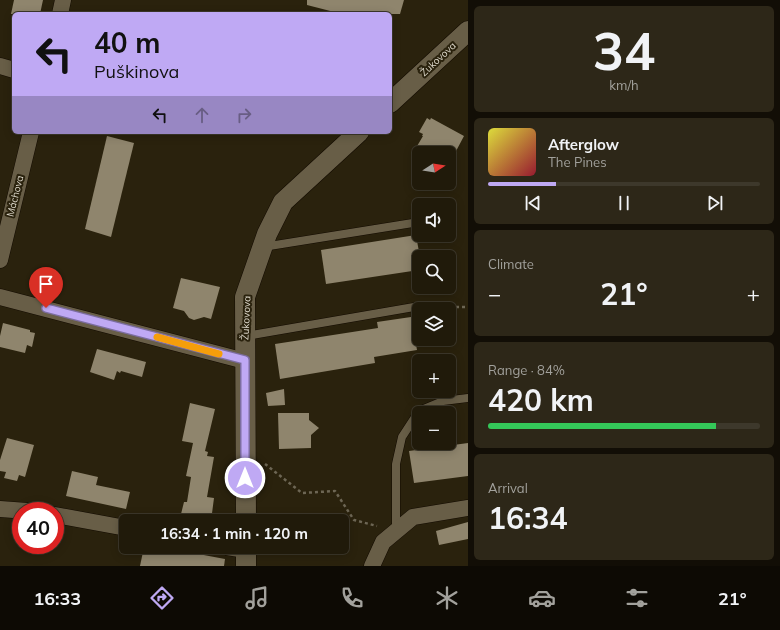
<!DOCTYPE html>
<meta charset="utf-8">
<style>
:root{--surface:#201a0a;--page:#2d2718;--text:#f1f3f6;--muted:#a2a19c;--line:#3d382b;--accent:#bfa9f4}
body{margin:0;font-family:Mulish,sans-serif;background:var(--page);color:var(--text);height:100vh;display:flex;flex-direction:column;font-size:15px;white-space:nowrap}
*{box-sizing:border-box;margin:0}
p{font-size:13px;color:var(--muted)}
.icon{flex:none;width:22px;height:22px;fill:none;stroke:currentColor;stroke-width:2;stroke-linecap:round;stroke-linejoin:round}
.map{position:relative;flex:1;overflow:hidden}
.side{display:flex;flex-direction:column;gap:6px;padding:6px;background:#120e06;width:312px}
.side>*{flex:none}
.guide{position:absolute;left:12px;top:12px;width:380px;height:122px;border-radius:6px;box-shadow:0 2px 10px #0003,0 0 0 1px var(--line);background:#bfa9f4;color:#111;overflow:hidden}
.needle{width:26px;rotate:78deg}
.controls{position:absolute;left:412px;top:146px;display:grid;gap:8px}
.controls a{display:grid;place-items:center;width:44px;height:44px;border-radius:6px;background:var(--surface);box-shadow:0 2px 10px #0003,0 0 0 1px var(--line);font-size:20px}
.speed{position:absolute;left:12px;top:502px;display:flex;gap:8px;font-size:20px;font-weight:700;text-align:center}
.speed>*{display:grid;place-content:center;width:52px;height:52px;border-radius:50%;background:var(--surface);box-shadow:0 2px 10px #0003,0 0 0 1px var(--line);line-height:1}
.speed .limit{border:6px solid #d22;background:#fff;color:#111}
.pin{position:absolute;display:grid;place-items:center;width:34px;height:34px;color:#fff;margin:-41px -17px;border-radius:50% 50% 50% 0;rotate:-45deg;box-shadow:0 0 4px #0007}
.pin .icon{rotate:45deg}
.me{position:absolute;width:44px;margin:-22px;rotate:0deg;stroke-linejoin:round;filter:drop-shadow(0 0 3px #0008)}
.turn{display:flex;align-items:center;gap:14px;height:84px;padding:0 16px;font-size:18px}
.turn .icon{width:52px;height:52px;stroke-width:2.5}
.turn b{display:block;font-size:28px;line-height:34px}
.lanes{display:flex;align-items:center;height:38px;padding:0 16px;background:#0003;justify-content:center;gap:20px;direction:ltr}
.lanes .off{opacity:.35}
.big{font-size:30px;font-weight:700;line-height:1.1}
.side .widget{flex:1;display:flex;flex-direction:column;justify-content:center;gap:6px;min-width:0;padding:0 14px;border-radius:6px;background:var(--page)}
.side .dial{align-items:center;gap:0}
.dial b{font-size:52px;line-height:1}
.song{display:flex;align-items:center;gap:12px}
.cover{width:48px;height:48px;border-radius:6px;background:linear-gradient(135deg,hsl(60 70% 55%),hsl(350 70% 35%))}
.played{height:4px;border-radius:2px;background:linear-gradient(90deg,var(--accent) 25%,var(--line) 25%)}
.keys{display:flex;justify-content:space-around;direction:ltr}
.heat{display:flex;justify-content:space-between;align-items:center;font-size:22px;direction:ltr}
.charge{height:6px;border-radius:3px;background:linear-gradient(90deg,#34c759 84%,var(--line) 0)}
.trip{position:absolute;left:119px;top:514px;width:230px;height:40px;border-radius:6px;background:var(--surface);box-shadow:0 2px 10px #0003,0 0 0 1px var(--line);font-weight:700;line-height:40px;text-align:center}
.menu{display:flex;height:64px;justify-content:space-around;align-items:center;background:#0d0a04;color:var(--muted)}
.menu .icon{width:28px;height:28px}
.menu .selected{color:var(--accent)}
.menu b{font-size:18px;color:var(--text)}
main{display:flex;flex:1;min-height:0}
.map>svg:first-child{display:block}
</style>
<main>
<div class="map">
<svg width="468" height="566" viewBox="0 0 468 566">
<rect width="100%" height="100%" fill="#2a220d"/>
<!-- building -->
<g fill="#8f856d">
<polygon points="14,0 43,0 40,14 11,14"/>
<polygon points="307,0 404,0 400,14 342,14 307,5"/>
<polygon points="427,118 430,120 431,118 464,136 455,153 413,153 423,136 422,136 423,134 419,132"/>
<polygon points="107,136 134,143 111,237 85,229"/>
<polygon points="416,235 419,252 419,270 326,284 321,250"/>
<polygon points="181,278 220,287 211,319 204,317 194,320 189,318 184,311 173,308"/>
<polygon points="411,317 417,350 374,357 375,363 280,379 275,344 378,328 377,322"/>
<polygon points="3,323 30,330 30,332 35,333 32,347 27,345 25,353 0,347 0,336"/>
<polygon points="97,349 146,362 142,377 121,371 120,373 117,371 114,380 90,372"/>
<polygon points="284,389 285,405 268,406 266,393"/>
<polygon points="190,403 215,409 205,451 208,452 207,456 214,457 207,497 214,498 211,521 192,521 180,518 184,502 187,502 191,477 186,476 193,443 182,441"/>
<polygon points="278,413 309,413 309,420 319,428 311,435 311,448 279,449"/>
<polygon points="7,438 34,445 25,477 19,475 17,481 4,478 6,472 0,471 0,460"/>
<polygon points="468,443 468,476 414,483 409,451"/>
<polygon points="72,471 98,477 96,485 130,492 126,509 66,496"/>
<polygon points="468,522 468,539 439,545 436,531"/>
<polygon points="144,547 161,547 225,559 224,566 140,566"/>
</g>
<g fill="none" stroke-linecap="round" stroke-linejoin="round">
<!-- service casing -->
<g stroke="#130b00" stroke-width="9">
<g id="service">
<polyline points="263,247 419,222"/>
<polyline points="246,336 414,307"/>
<polyline points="396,530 396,464 402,437 419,411 443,401 468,398"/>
</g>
</g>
<!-- minor casing -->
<g stroke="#130b00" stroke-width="17">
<g id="minor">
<polyline points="60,14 63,0"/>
<polyline points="0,66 14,70"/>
<polyline points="0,260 31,132"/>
<polyline points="0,297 245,361"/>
<polyline points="0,509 27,511"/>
<polyline points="55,515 126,528"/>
<polyline points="227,547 246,550"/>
<polyline points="372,566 383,542 413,517 468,508"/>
</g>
</g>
<!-- tertiary casing -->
<g stroke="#130b00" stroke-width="21">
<g id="tertiary">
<polyline points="390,103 468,31"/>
<polyline points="246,521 245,297 267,234 283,202 359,132"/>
<polyline points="246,566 246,547"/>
</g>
</g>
<!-- path -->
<g stroke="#6d6654" stroke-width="2.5" stroke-dasharray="3 3" stroke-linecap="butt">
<polyline points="426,307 468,307"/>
<polyline points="265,464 302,493 335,491 354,520 377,526"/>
</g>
<!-- service -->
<use href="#service" stroke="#685e47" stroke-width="8"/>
<!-- minor -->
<use href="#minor" stroke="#685e47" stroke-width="16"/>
<!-- tertiary -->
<use href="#tertiary" stroke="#685e47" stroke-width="20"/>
</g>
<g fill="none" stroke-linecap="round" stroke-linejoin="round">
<!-- route casing -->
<g stroke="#7c6e9f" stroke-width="10">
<polyline id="route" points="46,308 245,360 245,478"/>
</g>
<!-- route -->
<use href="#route" stroke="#bfa9f4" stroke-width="7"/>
<!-- slow -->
<polyline stroke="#f59e0b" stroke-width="7" points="157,337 219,354"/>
</g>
<g text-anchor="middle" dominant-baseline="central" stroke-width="4" stroke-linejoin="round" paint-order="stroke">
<!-- street labels -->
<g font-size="10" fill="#dfdacd" stroke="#2a220d">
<text transform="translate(438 59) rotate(-43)">Žukovova</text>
<text transform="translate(15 196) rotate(-76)">Máchova</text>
<text transform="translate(246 318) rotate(-87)">Žukovova</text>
</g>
</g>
</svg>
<div class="controls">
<a><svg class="needle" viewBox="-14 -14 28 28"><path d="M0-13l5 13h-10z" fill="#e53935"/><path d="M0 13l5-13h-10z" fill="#a2a19c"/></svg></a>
<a><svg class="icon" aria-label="sound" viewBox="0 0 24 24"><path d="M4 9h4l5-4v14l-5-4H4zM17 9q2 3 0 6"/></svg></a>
<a><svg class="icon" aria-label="search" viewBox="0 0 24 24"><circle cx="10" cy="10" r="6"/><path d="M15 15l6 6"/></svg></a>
<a><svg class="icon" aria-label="layers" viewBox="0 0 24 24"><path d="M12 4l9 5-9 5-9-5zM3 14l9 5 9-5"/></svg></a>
<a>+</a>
<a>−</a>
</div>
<div class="speed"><div class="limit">40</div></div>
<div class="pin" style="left:46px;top:308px;background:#d93025"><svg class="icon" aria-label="arrive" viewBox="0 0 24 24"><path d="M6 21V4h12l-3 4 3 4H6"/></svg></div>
<svg class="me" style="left:245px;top:478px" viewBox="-20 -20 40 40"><circle r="17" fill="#bfa9f4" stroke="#fff" stroke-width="3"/><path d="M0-11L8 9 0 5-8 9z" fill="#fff"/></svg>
<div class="trip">16:34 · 1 min · 120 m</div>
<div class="guide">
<div class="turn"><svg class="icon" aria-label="left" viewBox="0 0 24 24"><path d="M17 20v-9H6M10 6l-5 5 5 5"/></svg><div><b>40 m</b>Puškinova</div></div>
<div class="lanes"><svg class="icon" aria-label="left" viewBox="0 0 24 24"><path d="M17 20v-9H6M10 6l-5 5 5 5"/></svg><svg class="icon off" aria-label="ahead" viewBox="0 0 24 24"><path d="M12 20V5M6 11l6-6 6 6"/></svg><svg class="icon off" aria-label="right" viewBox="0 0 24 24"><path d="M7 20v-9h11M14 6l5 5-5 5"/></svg></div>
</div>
</div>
<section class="side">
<div class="widget dial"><b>34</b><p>km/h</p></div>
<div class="widget">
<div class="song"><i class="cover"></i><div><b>Afterglow</b><p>The Pines</p></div></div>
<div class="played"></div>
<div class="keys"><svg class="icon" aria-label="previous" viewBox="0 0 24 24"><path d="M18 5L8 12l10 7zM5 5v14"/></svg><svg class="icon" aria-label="pause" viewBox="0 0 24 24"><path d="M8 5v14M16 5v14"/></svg><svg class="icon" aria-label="next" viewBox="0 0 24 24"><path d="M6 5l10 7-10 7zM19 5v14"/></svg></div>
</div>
<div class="widget"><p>Climate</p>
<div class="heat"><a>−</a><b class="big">21°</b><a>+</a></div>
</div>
<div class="widget"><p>Range · 84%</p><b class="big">420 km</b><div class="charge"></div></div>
<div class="widget"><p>Arrival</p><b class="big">16:34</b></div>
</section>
</main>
<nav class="menu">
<b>16:33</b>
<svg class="icon selected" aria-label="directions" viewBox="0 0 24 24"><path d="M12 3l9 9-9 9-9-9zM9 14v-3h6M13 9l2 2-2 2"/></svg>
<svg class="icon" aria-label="music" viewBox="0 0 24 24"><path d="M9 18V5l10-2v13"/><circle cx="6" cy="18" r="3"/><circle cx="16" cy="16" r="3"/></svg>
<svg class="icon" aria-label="phone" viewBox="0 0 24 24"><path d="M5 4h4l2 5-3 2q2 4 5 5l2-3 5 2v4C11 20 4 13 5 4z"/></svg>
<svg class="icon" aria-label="climate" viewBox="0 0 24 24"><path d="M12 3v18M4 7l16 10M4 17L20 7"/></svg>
<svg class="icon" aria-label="car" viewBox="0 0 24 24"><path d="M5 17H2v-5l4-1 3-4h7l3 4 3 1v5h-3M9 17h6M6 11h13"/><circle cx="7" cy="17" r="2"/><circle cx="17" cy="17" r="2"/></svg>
<svg class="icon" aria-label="filters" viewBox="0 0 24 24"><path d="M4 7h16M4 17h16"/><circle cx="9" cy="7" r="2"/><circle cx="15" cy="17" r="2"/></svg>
<b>21°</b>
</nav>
